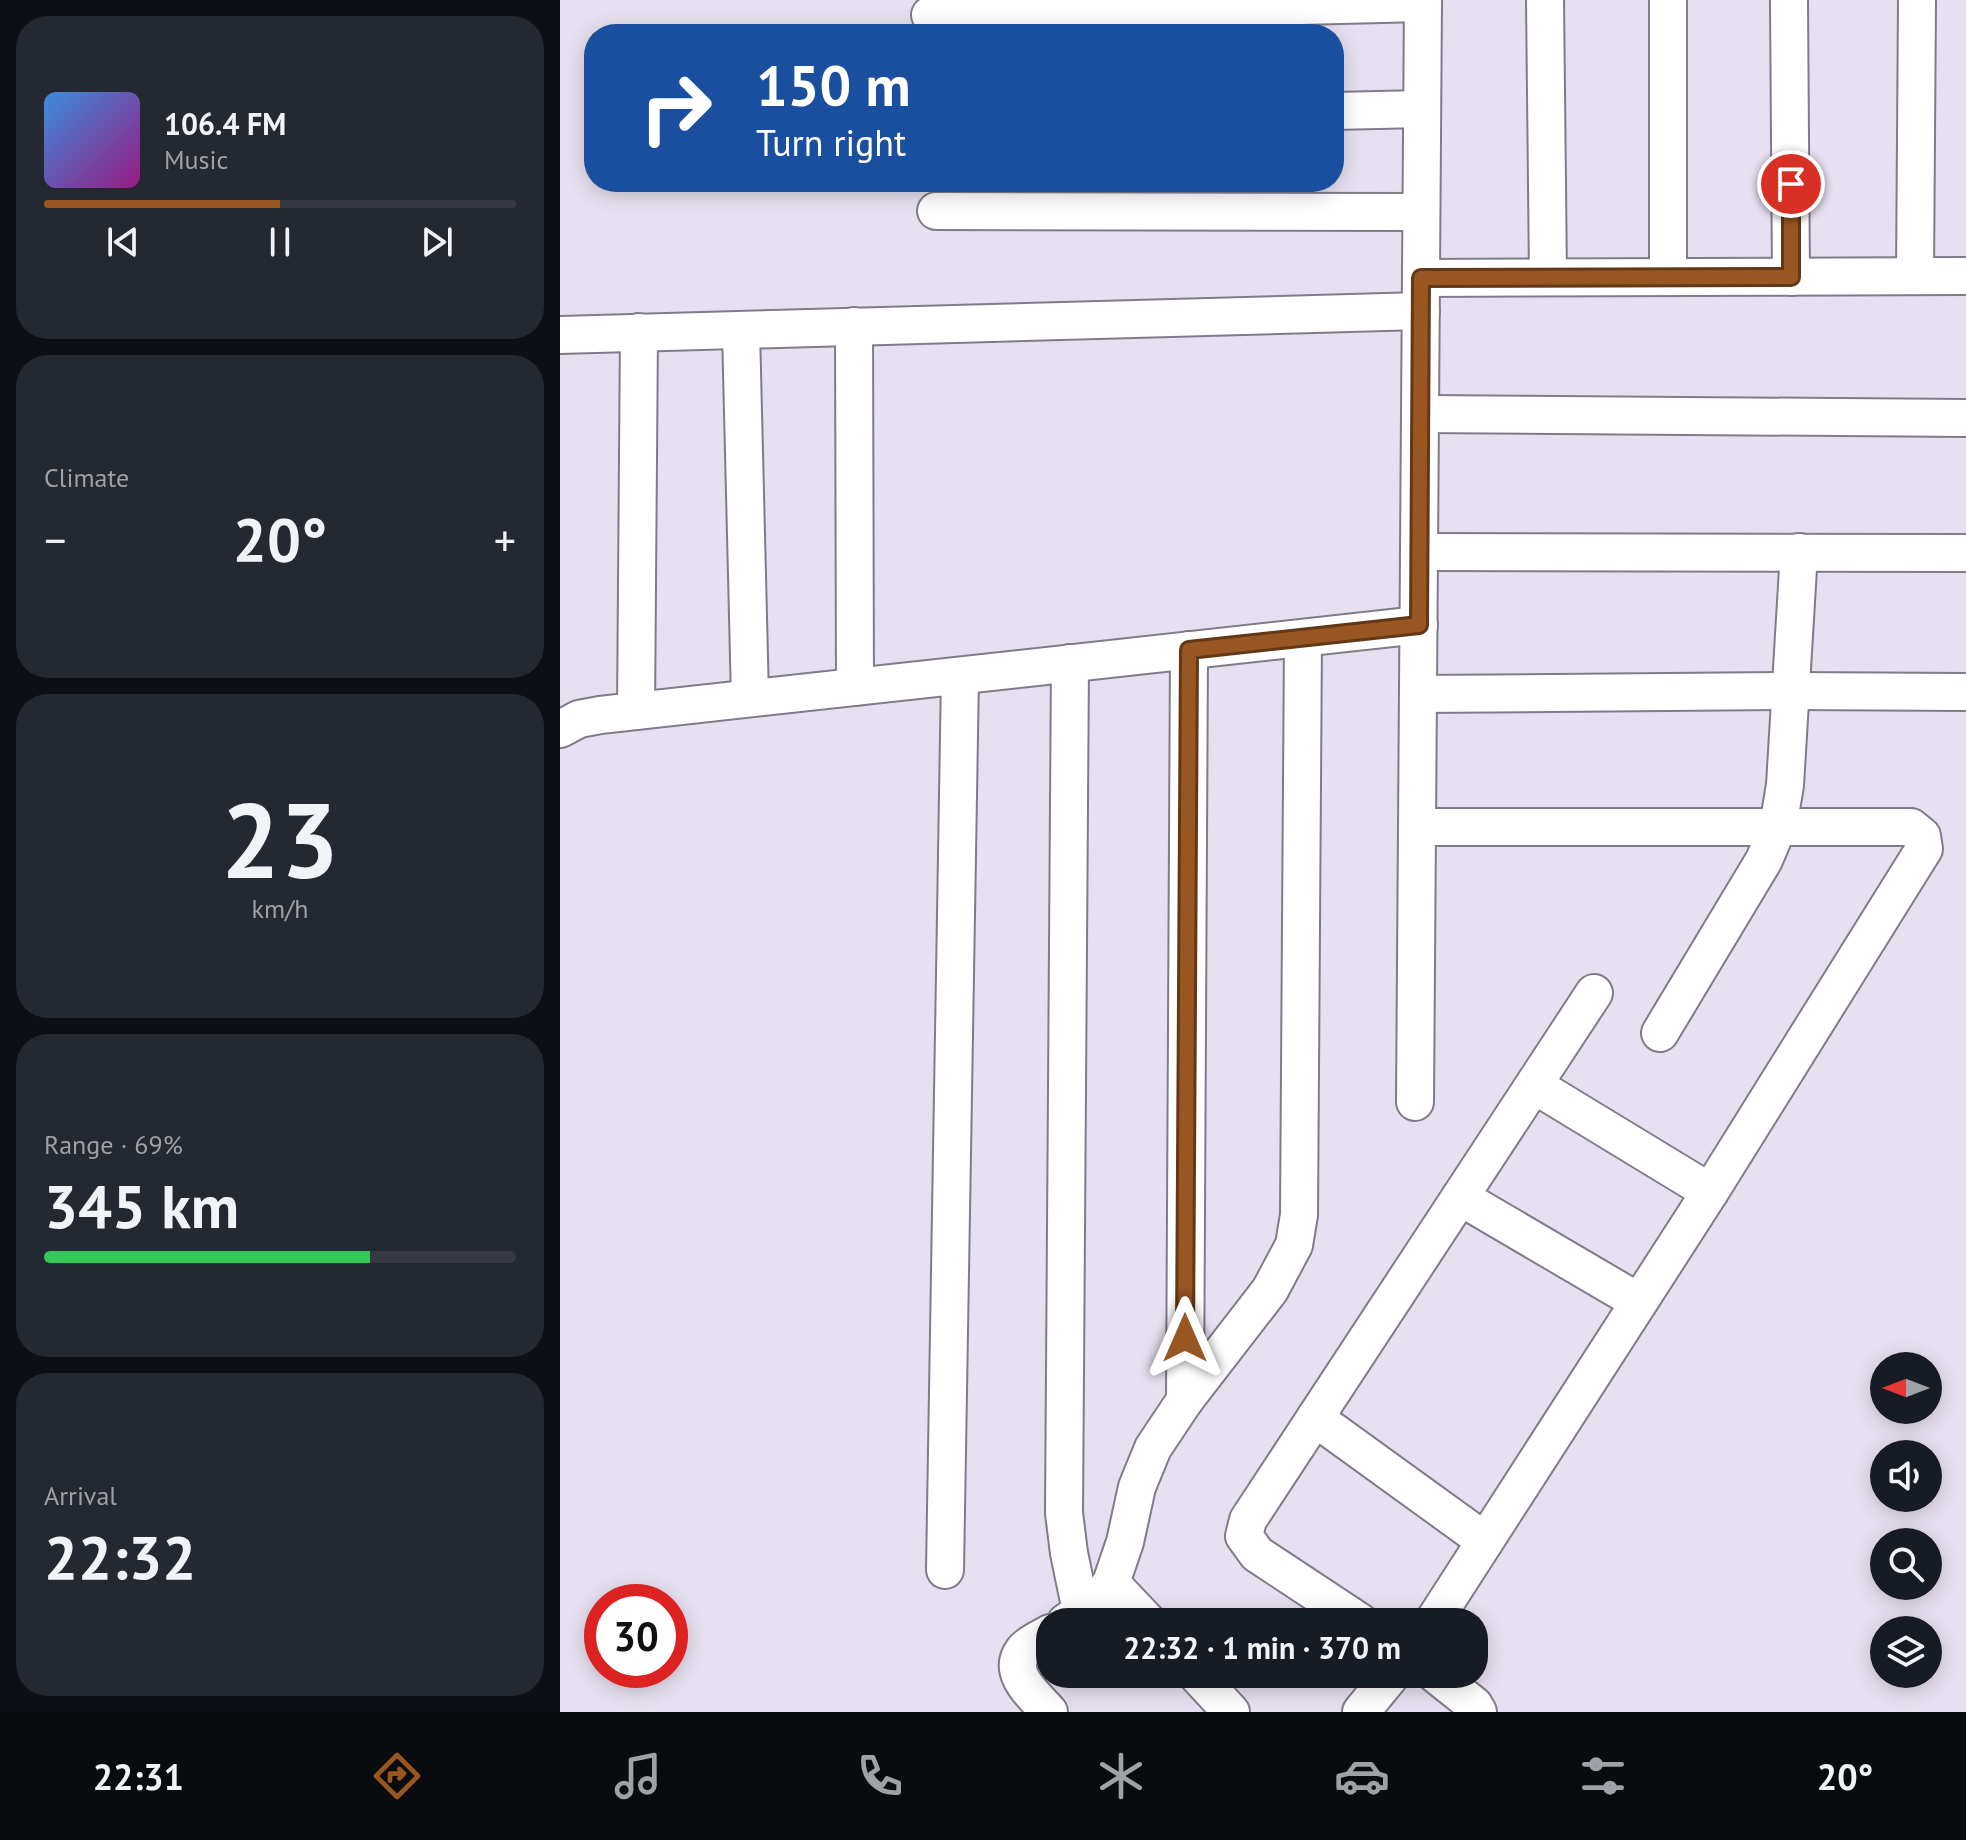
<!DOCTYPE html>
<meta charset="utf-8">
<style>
:root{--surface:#171b24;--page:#242831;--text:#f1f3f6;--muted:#9ea1a6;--line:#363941;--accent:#985623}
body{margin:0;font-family:"PT Sans",sans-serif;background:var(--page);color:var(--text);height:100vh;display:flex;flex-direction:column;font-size:30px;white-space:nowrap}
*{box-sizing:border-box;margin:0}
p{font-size:26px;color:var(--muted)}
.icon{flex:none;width:44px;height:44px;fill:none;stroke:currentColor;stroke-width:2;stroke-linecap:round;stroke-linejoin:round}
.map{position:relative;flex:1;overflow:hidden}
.drawer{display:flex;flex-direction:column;gap:16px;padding:16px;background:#0d0f14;width:560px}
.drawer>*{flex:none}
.guide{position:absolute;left:24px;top:24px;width:760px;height:168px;border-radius:32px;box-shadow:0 4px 20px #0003;background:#1a4fa0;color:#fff;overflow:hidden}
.needle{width:52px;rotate:270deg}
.fabs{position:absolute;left:1310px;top:1352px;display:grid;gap:16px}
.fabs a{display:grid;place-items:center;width:72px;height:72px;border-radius:50%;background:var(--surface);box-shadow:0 4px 20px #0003;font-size:40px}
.speed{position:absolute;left:24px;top:1584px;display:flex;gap:16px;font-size:40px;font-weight:700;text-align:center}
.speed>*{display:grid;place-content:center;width:104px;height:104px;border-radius:50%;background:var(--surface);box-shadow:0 4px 20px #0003;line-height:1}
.speed .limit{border:12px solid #d22;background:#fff;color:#111}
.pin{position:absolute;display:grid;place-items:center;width:68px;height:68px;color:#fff;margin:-34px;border:4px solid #fff;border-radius:50%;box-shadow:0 2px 8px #0007}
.me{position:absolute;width:88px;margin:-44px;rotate:0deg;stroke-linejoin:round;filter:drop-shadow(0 0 6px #0008)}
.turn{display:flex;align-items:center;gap:28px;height:168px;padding:0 40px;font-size:36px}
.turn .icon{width:104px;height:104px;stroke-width:2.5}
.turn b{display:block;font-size:56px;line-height:68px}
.big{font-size:60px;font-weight:700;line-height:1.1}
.drawer .widget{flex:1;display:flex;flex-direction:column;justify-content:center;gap:12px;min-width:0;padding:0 28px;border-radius:32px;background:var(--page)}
.drawer .dial{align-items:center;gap:0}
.dial b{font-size:104px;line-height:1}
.song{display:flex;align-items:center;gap:24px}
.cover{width:96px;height:96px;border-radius:12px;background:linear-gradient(135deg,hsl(210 70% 55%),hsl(310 70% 35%))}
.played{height:8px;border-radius:4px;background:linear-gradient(90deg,var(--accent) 50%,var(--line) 50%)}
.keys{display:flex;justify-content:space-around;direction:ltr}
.heat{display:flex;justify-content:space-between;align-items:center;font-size:44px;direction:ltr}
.charge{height:12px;border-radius:6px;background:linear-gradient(90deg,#34c759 69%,var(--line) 0)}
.trip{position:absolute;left:476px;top:1608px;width:452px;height:80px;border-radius:32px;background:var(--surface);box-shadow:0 4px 20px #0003;font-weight:700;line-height:80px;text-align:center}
.dock{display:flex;height:128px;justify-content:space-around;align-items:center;background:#090b0e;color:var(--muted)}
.dock .icon{width:56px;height:56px}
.dock .active{color:var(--accent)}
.dock b{font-size:36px;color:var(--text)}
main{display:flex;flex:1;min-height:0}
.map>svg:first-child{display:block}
</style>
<main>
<section class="drawer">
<div class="widget">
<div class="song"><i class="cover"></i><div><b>106.4 FM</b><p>Music</p></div></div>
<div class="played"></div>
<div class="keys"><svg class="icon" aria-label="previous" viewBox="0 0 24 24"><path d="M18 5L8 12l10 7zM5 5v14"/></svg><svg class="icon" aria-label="pause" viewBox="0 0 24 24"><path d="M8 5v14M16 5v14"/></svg><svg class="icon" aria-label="next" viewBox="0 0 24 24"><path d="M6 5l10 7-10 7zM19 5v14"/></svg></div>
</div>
<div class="widget"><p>Climate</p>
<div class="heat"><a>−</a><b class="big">20°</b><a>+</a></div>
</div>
<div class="widget dial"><b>23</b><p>km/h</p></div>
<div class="widget"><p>Range · 69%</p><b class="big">345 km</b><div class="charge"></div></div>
<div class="widget"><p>Arrival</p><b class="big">22:32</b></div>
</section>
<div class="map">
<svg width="1406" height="1712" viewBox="0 0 1406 1712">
<rect width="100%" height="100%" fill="#e7e0f0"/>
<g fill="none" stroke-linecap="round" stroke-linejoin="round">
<!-- street casing -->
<g stroke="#817b89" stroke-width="40">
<g id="street">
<polyline points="985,0 988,277"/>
<polyline points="1108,0 1108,277"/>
<polyline points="1229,0 1231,277"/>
<polyline points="370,15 863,3"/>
<polyline points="774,111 862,109"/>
<polyline points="376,211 861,212"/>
<polyline points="1355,276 1357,0"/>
<polyline points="861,278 1406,276"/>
<polyline points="294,326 295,687"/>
<polyline points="181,330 190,698"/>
<polyline points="0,335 861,311"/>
<polyline points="860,414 1406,418"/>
<polyline points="859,552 1406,553"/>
<polyline points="510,663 504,1513 509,1553 521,1611"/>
<polyline points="858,694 1230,691 1406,692"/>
<polyline points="76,711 79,332"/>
<polyline points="0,729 19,719 40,715 859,625"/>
<polyline points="857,827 1351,827 1362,836 1364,849 1150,1192 873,1622"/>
<polyline points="1100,1033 1204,860 1218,827 1225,785 1239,552"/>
<polyline points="974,1085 1150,1192"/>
<polyline points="855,1102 863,0"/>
<polyline points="900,1197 1079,1302"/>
<polyline points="625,1400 629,650"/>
<polyline points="755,1418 925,1541"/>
<polyline points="385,1570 400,676"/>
<polyline points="551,1583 588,1622"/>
<polyline points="506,1622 537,1601 551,1583 565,1542 577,1487 593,1448 625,1400 710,1290 734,1245 739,1215 743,638"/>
<polyline points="800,1622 697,1554 684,1536 688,1520 1034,993"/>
<polyline points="636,1674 671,1712"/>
<polyline points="875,1674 914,1705 918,1712"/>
<path d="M489,1712C476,1697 446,1674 463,1651C468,1644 482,1638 490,1633"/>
<polyline points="801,1712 832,1674"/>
</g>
</g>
<!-- street -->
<use href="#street" stroke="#fff" stroke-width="36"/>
</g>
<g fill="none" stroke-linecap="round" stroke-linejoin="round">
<!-- route casing -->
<g stroke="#633817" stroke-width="20">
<polyline id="route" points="625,1338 629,650 859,625 861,278 1231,277 1231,184"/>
</g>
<!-- route -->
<use href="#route" stroke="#985623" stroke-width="14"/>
</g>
</svg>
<div class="fabs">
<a><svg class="needle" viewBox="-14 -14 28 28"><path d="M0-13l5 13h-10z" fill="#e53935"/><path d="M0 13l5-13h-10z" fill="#9ea1a6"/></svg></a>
<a><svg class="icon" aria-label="sound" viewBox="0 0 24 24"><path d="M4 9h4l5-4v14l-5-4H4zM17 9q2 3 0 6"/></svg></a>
<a><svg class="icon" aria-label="search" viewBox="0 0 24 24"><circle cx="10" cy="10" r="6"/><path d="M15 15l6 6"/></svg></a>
<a><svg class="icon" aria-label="layers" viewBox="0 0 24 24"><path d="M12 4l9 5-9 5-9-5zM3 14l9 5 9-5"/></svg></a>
</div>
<div class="speed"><div class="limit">30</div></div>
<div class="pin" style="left:1231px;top:184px;background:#d93025"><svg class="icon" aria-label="arrive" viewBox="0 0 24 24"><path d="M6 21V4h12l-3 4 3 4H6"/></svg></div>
<svg class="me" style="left:625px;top:1338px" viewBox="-20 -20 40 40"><path d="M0-17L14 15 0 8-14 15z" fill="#985623" stroke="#fff" stroke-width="4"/></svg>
<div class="trip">22:32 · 1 min · 370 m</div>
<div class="guide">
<div class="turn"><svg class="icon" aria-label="right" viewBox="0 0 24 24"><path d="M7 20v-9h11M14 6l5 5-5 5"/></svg><div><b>150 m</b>Turn right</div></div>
</div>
</div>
</main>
<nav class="dock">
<b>22:31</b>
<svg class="icon active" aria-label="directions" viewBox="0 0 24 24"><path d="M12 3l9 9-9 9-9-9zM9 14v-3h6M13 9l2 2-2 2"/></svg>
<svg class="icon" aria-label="music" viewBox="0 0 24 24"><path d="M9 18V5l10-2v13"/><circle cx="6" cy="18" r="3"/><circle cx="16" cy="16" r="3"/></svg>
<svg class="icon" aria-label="phone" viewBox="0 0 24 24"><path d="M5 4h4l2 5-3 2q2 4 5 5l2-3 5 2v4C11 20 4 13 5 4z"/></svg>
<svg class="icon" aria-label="climate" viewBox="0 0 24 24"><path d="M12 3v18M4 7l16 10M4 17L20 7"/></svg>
<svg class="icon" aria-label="car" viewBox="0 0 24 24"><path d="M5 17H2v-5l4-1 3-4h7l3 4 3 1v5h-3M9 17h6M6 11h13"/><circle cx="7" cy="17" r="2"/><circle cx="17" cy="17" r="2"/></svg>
<svg class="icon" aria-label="filters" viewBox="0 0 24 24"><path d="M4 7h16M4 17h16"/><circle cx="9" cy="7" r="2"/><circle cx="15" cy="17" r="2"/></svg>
<b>20°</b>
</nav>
